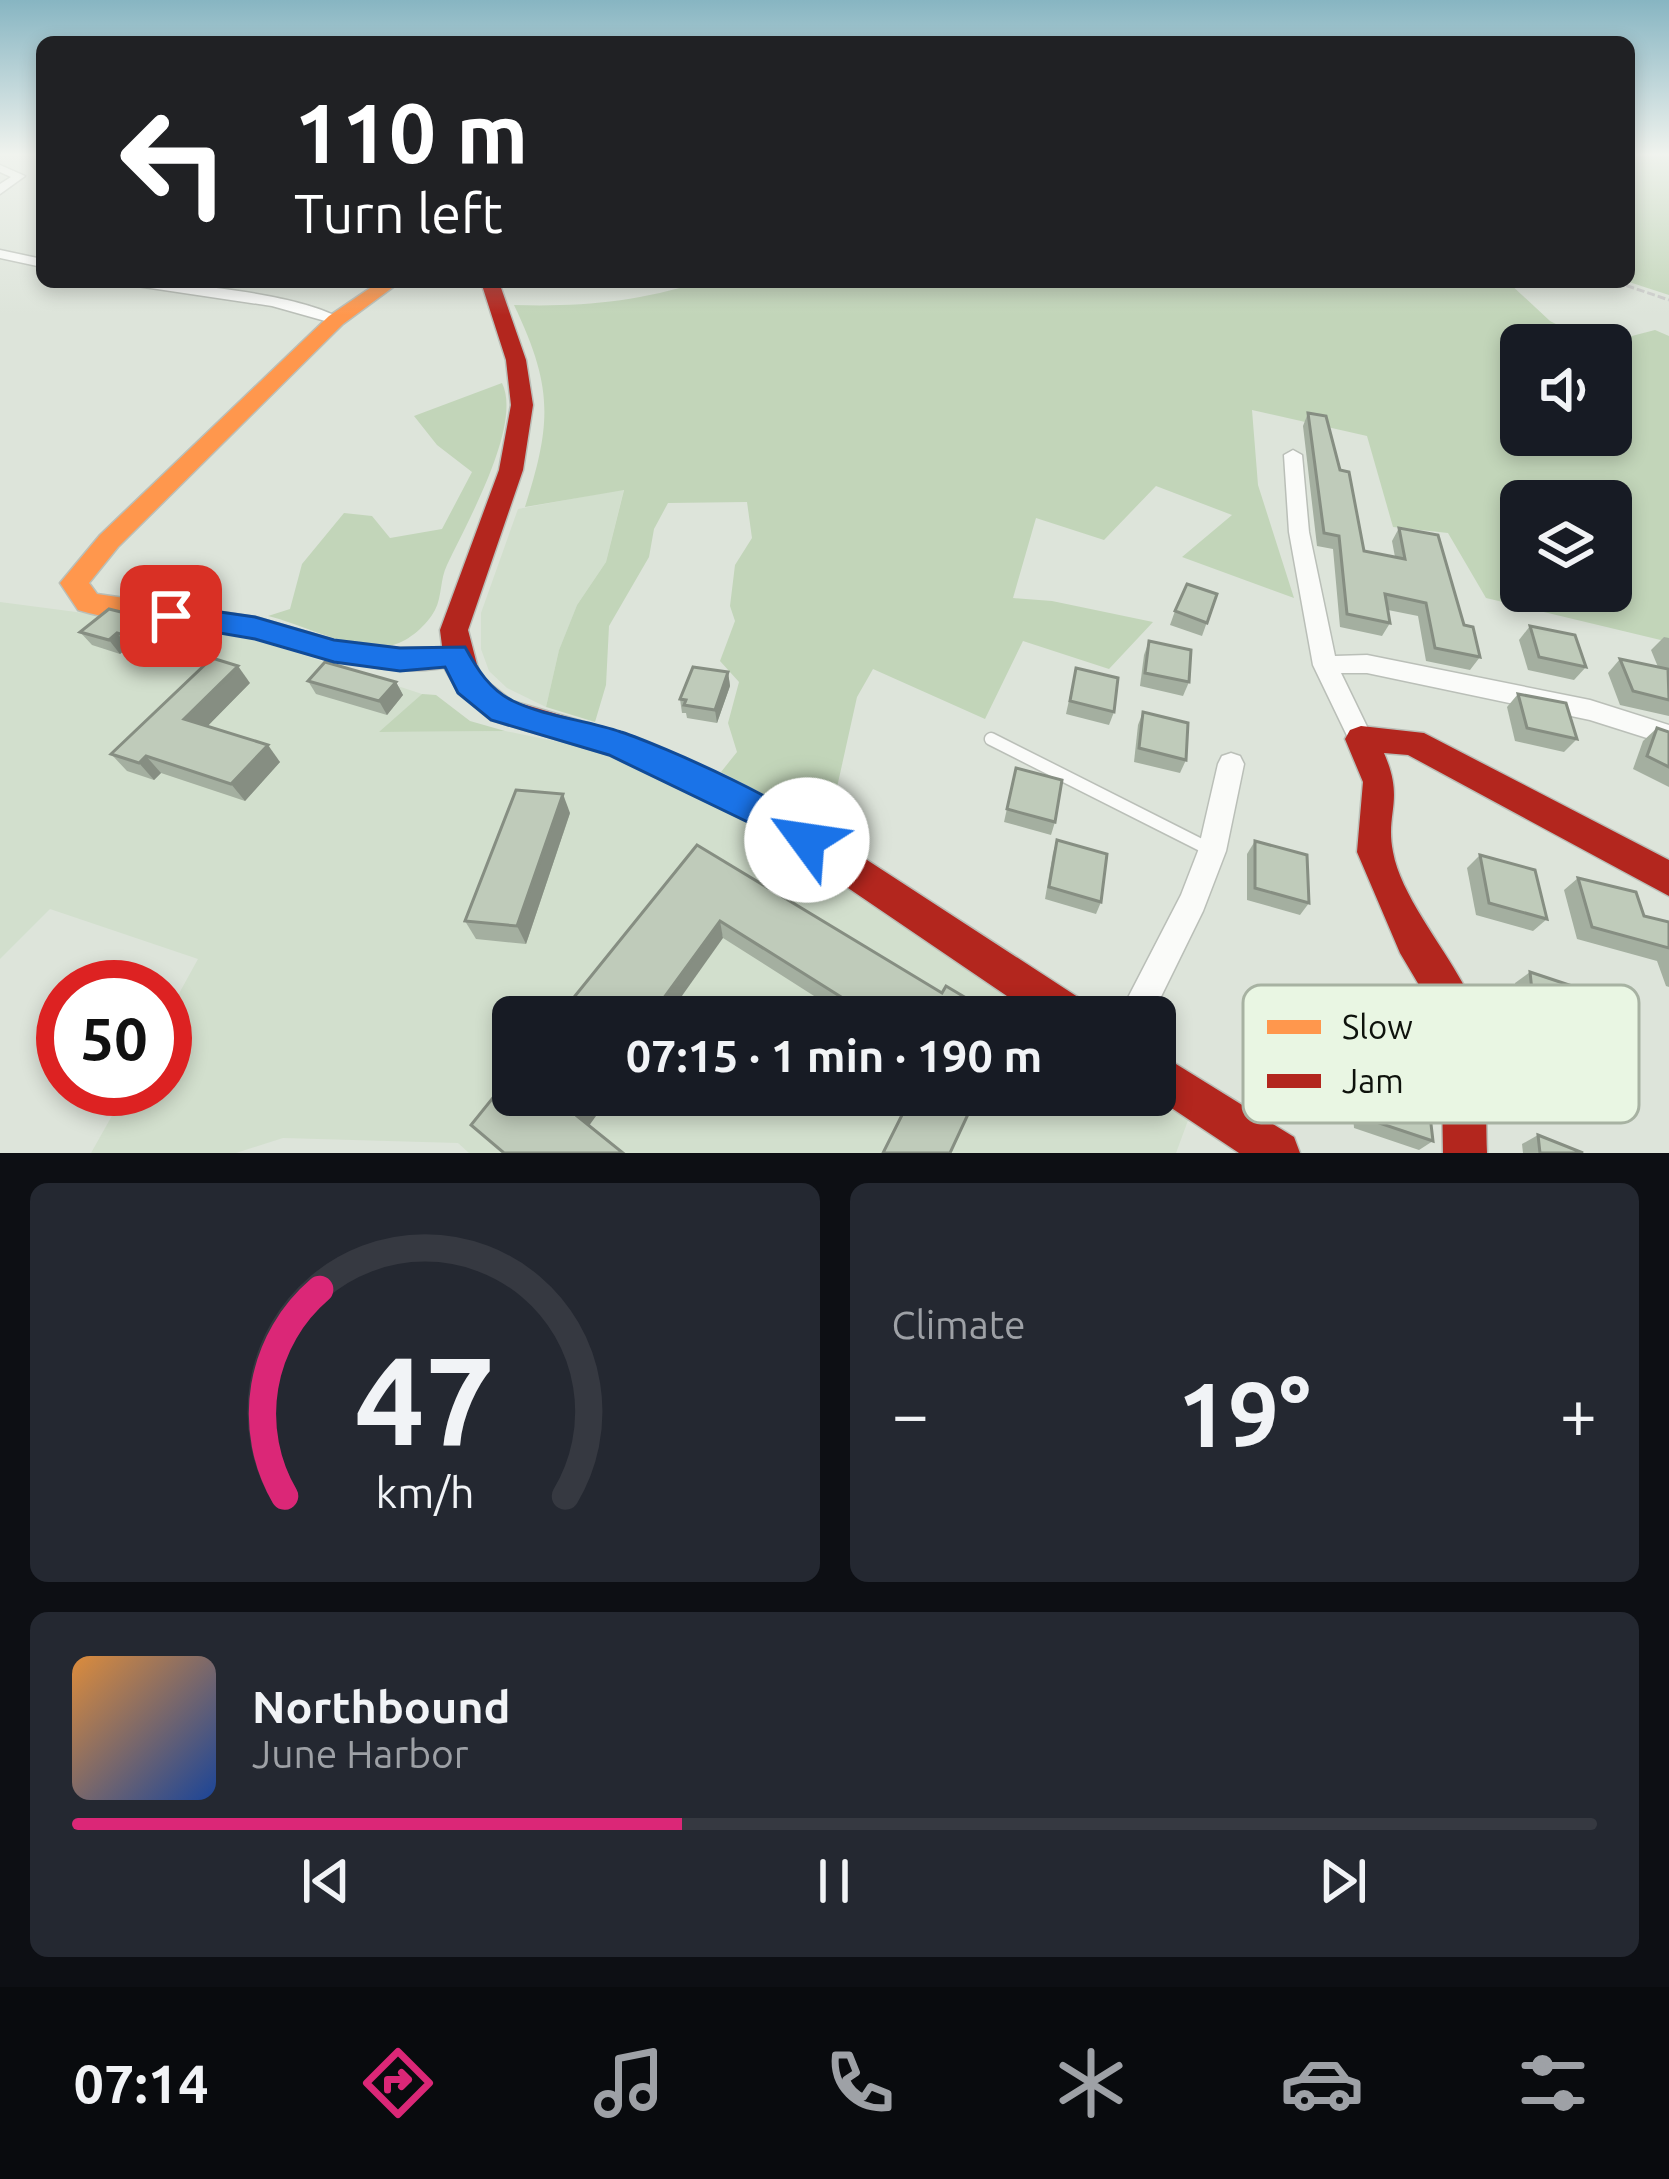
<!DOCTYPE html>
<meta charset="utf-8">
<style>
:root{--surface:#171b24;--page:#242831;--text:#f1f3f6;--muted:#9ea1a6;--line:#363941;--accent:#db2777}
body{margin:0;font-family:Ubuntu,sans-serif;background:var(--page);color:var(--text);height:100vh;display:flex;flex-direction:column;font-size:45px;white-space:nowrap}
*{box-sizing:border-box;margin:0}
p{font-size:39px;color:var(--muted)}
.icon{flex:none;width:66px;height:66px;fill:none;stroke:currentColor;stroke-width:2;stroke-linecap:round;stroke-linejoin:round}
.map{position:relative;height:1153px;overflow:hidden}
.side{display:flex;flex-direction:column;gap:30px;padding:30px;background:#0d0f14;flex:1}
.side>*{flex:none}
.guide{position:absolute;left:36px;top:36px;width:1599px;height:252px;border-radius:18px;box-shadow:0 6px 18px #0003;background:#202124;color:#fff;overflow:hidden}
.controls{position:absolute;left:1500px;top:324px;display:grid;gap:24px}
.controls a{display:grid;place-items:center;width:132px;height:132px;border-radius:18px;background:var(--surface);box-shadow:0 6px 18px #0003;font-size:60px}
.speed{position:absolute;left:36px;top:960px;display:flex;gap:24px;font-size:60px;font-weight:700;text-align:center}
.speed>*{display:grid;place-content:center;width:156px;height:156px;border-radius:50%;background:var(--surface);box-shadow:0 6px 18px #0003;line-height:1}
.speed .limit{border:18px solid #d22;background:#fff;color:#111}
.pin{position:absolute;display:grid;place-items:center;width:102px;height:102px;color:#fff;margin:-51px;border-radius:24px;box-shadow:0 6px 18px #0006}
.me{position:absolute;width:132px;margin:-66px;rotate:301deg;stroke-linejoin:round;filter:drop-shadow(0 0 9px #0008)}
.turn{display:flex;align-items:center;gap:42px;height:252px;padding:0 60px;font-size:54px}
.turn .icon{width:156px;height:156px;stroke-width:2.5}
.turn b{display:block;font-size:84px;line-height:102px}
.big{font-size:90px;font-weight:700;line-height:1.1}
.side .tile{flex:1;display:flex;flex-direction:column;justify-content:center;gap:18px;min-width:0;padding:0 42px;border-radius:18px;background:var(--page)}
.side .dial{align-items:center;gap:0}
.dial svg{height:312px;overflow:visible;fill:none;stroke:var(--line);stroke-width:7;stroke-linecap:round;text-anchor:middle}
.dial text{fill:var(--text);stroke:none}
.song{display:flex;align-items:center;gap:36px}
.cover{width:144px;height:144px;border-radius:18px;background:linear-gradient(135deg,hsl(30 70% 55%),hsl(220 70% 35%))}
.played{height:12px;border-radius:6px;background:linear-gradient(90deg,var(--accent) 40%,var(--line) 40%)}
.keys{display:flex;justify-content:space-around;direction:ltr}
.heat{display:flex;justify-content:space-between;align-items:center;font-size:66px;direction:ltr}
.side .tiles{flex:1;display:grid;gap:30px;grid-template-columns:1fr 1fr}
.tile:last-child{grid-column:span 2}
.trip{position:absolute;left:492px;top:996px;width:684px;height:120px;border-radius:18px;background:var(--surface);box-shadow:0 6px 18px #0003;font-weight:700;line-height:120px;text-align:center}
.tab-bar{display:flex;height:192px;justify-content:space-around;align-items:center;background:#090b0e;color:var(--muted)}
.tab-bar .icon{width:84px;height:84px}
.tab-bar .selected{color:var(--accent)}
.tab-bar b{font-size:54px;color:var(--text)}
.map>svg:first-child{display:block}
</style>
<div class="map">
<svg width="1669" height="1153" viewBox="0 0 1669 1153">
<rect width="100%" height="100%" fill="#dde4da"/>
<!-- built -->
<g fill="#d2dfcd">
<polygon points="624,489 606,562 577,605 559,650 546,707 507,688 489,671 481,649 481,613 518,509"/>
<polygon points="0,602 236,633 422,694 381,732 505,731 593,749 743,818 1042,1017 513,1017 513,1095 1155,1095 1190,1115 1176,1153 469,1153 458,1143 283,1138 236,1153 91,1153 127,1089 165,1089 165,1019 198,959 50,909 0,959"/>
</g>
<!-- green -->
<g fill="#c2d5b9" fill-rule="evenodd">
<polygon points="1629,153 1669,153 1669,295 1629,282"/>
<path d="M700,282H1508L1550,321L1597,345L1655,330L1669,336V642L1486,598L1448,533L1393,527L1367,436L1252,410L1258,485L1294,598L1182,557L1232,515L1156,486L1104,540L1036,518L1013,598L1052,601L1153,622L1109,669L1023,641L985,719L873,669L857,697L828,828L721,772L737,752L728,723L739,682L720,661L735,621L730,606L735,565L752,538L747,502L668,503L654,529L649,557L609,626L606,685L595,722L546,707L559,650L577,605L606,562L624,490L525,507C552,422 553,387 514,305C580,307 637,302 700,282ZM1521,345H1611V435H1521ZM1521,501H1611V591H1521Z"/>
<path d="M502,383C523,425 465,526 447,565C440,579 442,597 435,610C427,625 409,641 393,645C359,655 303,624 268,616L290,609L302,564L344,513L372,516L390,538L442,529L472,472L437,445L414,416Z"/>
<polygon points="422,694 436,695 470,721 505,731 379,732"/>
</g>
<g fill="none" stroke-linecap="round" stroke-linejoin="round">
<!-- lane casing -->
<g stroke="#babfb8" stroke-width="15">
<polyline id="lane" points="991,739 1209,849"/>
</g>
<!-- street casing -->
<g stroke="#babfb8" stroke-width="3">
<g id="street">
<polygon points="0,165 25,176 0,194 0,184 11,177 0,172"/>
<polygon points="0,250 42,259 42,267 0,258"/>
<path d="M130,282C181,282 302,294 343,320L336,324L272,306L137,286Z"/>
<polygon points="1293,450 1302,455 1309,532 1335,656 1367,655 1590,700 1669,725 1669,745 1590,720 1367,673 1341,673 1373,739 1370,746 1361,749 1352,746 1313,665 1289,532 1284,455"/>
<polygon points="1231,753 1240,756 1244,764 1226,851 1203,911 1151,1017 1118,1017 1181,895 1198,851 1218,764 1222,756"/>
</g>
</g>
<!-- slow casing -->
<g stroke="#babfb8" stroke-width="3">
<path id="slow" d="M379,282H400L343,324L118,547L89,583L97,594L255,617L334,640L400,648L464,647L469,655L464,663C392,685 323,653 254,638C196,626 135,627 78,610L60,583L100,535L329,316Z"/>
</g>
<!-- jam casing -->
<g stroke="#babfb8" stroke-width="3">
<g id="jam">
<polygon points="481,282 499,282 526,360 533,405 523,470 468,630 480,676 512,701 629,735 781,804 1087,1003 1093,1017 1038,1017 757,826 610,755 491,720 458,692 445,669 440,630 499,470 511,405 506,360"/>
<path d="M1361,726L1424,733L1669,860V896L1408,755L1384,753C1405,801 1385,812 1393,852C1400,893 1442,945 1462,982C1490,1034 1485,1096 1487,1153H1443L1441,1037L1432,1007L1400,953L1357,852L1363,782L1345,739L1350,730Z"/>
<polygon points="1155,1051 1294,1137 1300,1153 1239,1153 1152,1095"/>
</g>
</g>
<!-- path -->
<polyline stroke="#c9cac8" stroke-width="3" stroke-dasharray="8 3" stroke-linecap="butt" points="1616,282 1669,300"/>
<!-- lane -->
<use href="#lane" stroke="#fafbf9" stroke-width="12"/>
<!-- street -->
<use href="#street" fill="#fafbf9" fill-rule="evenodd"/>
<!-- slow -->
<use href="#slow" fill="#ff974d" fill-rule="evenodd"/>
<!-- jam -->
<use href="#jam" fill="#b3261e" fill-rule="evenodd"/>
</g>
<!-- wall -->
<g fill="#a4afa0">
<polygon points="1308,413 1340,470 1364,551 1395,557 1392,541 1399,528 1464,625 1480,657 1470,670 1426,661 1418,616 1388,610 1390,623 1382,636 1340,627 1333,549 1317,546 1303,426"/>
<polygon points="1217,594 1202,636 1170,625 1175,611"/>
<polygon points="109,609 199,643 178,662 128,647 120,654 92,645 80,632"/>
<polygon points="1530,626 1586,667 1574,680 1528,670 1519,640"/>
<polygon points="1664,637 1669,638 1669,716 1620,705 1608,673 1620,659 1658,667 1651,650"/>
<polygon points="1149,641 1189,682 1183,696 1140,686 1144,655"/>
<polygon points="1076,668 1114,712 1109,725 1066,714"/>
<polygon points="728,672 730,686 717,723 687,718 686,713 682,713 680,699"/>
<polygon points="308,681 396,682 403,695 387,715 316,694"/>
<polygon points="250,683 207,726 280,762 245,801 161,773 154,780 127,771 111,754"/>
<polygon points="1518,694 1577,739 1564,752 1515,741 1507,707"/>
<polygon points="1143,712 1186,760 1180,773 1134,762 1138,725"/>
<polygon points="1657,728 1669,732 1669,787 1633,769 1643,741"/>
<polygon points="1016,768 1055,822 1051,835 1004,822"/>
<polygon points="570,813 526,944 476,939 465,921"/>
<polygon points="1057,840 1101,902 1096,914 1045,899 1053,853"/>
<polygon points="1255,841 1309,903 1300,915 1247,900 1247,854"/>
<polygon points="697,845 942,993 998,1017 847,1017 723,938"/>
<polygon points="1480,855 1547,919 1533,931 1476,915 1467,868"/>
<polygon points="1578,878 1644,916 1669,922 1669,987 1666,986 1657,961 1577,939 1564,890"/>
<polygon points="1530,972 1601,1042 1584,1053 1520,1030 1515,983"/>
<polygon points="1361,1053 1433,1141 1419,1150 1354,1128 1349,1063"/>
<polygon points="1538,1135 1583,1153 1523,1153 1522,1144"/>
</g>
<!-- shaded-wall -->
<g fill="#868e82">
<polygon points="189,629 199,643 178,662 167,648"/>
<polygon points="117,633 128,647 120,654 109,640"/>
<polygon points="238,666 250,683 198,736 184,719"/>
<polygon points="728,672 730,686 717,723 715,710"/>
<polygon points="396,682 403,695 387,715 379,701"/>
<polygon points="268,745 280,762 245,801 231,784"/>
<polygon points="146,756 161,773 154,780 139,763"/>
<polygon points="563,794 570,813 526,944 517,926"/>
<polygon points="720,921 723,938 667,1017 650,1017"/>
<polygon points="593,1095 611,1095 586,1130 577,1116"/>
</g>
<!-- building -->
<g fill="#bfcbba" stroke="#868e82" stroke-width="3">
<polygon points="1308,413 1326,416 1340,470 1349,472 1364,551 1405,559 1399,528 1438,535 1464,625 1473,627 1480,657 1435,648 1426,603 1385,594 1390,623 1347,614 1339,536 1324,533"/>
<polygon points="1187,584 1217,594 1207,623 1175,611"/>
<polygon points="109,609 189,629 167,648 117,633 109,640 80,632"/>
<polygon points="1530,626 1575,635 1586,667 1539,657"/>
<polygon points="1149,641 1191,650 1189,682 1145,673"/>
<polygon points="212,658 238,666 184,719 268,745 231,784 146,756 139,763 111,754"/>
<polygon points="1620,659 1668,669 1669,700 1633,691"/>
<polygon points="325,662 396,682 379,701 308,681"/>
<polygon points="693,667 728,672 715,710 684,705 686,700 680,699"/>
<polygon points="1076,668 1118,678 1114,712 1070,701"/>
<polygon points="1518,694 1566,703 1577,739 1527,728"/>
<polygon points="1143,712 1188,723 1186,760 1139,748"/>
<polygon points="1657,728 1669,732 1669,767 1647,756"/>
<polygon points="1016,768 1062,780 1055,822 1007,809"/>
<polygon points="516,790 563,794 517,926 465,921"/>
<polygon points="1057,840 1107,854 1101,902 1049,887"/>
<polygon points="1255,841 1307,855 1309,903 1255,888"/>
<polygon points="697,845 942,993 946,986 998,1017 873,1017 720,921 650,1017 558,1017"/>
<polygon points="1480,855 1535,870 1547,919 1489,903"/>
<polygon points="1578,878 1636,892 1644,916 1669,922 1669,948 1592,927"/>
<polygon points="1530,972 1593,993 1601,1042 1535,1019"/>
<polygon points="1361,1053 1425,1073 1433,1141 1367,1119"/>
<polygon points="513,1073 513,1095 593,1095 577,1116 623,1153 504,1153 471,1125"/>
<polygon points="912,1095 977,1095 950,1153 883,1153"/>
<polygon points="1538,1135 1583,1153 1540,1153"/>
</g>
<!-- sky -->
<linearGradient id="sky" x2="0" y2="1"><stop stop-color="#87b5c2"/><stop offset="0.49" stop-color="#f0f3ee"/><stop offset="1" stop-color="#f0f3ee" stop-opacity="0"/></linearGradient>
<rect width="1669" height="315" fill="url(#sky)"/>
<!-- route -->
<path fill="#1a73e8" stroke="#114b97" stroke-width="3" d="M171,605L255,617L334,640L400,648L465,647C477,669 490,690 513,701C546,717 587,720 621,732C658,744 811,810 824,840L819,852L807,856L756,826L609,755L491,720L458,693L445,667L400,671L334,662L255,639L161,623L157,616Z"/>
<!-- legend -->
<rect x="1243" y="985" width="396" height="138" rx="18" fill="#e9f6e3" stroke="#a7b2a2" stroke-width="3"/>
<rect x="1267" y="1020" width="54" height="14" fill="#ff974d"/>
<rect x="1267" y="1074" width="54" height="14" fill="#b3261e"/>
<g font-size="33" fill="#0e120c">
<text x="1342" y="1039">Slow</text>
<text x="1342" y="1093">Jam</text>
</g>
</svg>
<div class="controls">
<a><svg class="icon" aria-label="sound" viewBox="0 0 24 24"><path d="M4 9h4l5-4v14l-5-4H4zM17 9q2 3 0 6"/></svg></a>
<a><svg class="icon" aria-label="layers" viewBox="0 0 24 24"><path d="M12 4l9 5-9 5-9-5zM3 14l9 5 9-5"/></svg></a>
</div>
<div class="speed"><div class="limit">50</div></div>
<div class="pin" style="left:171px;top:616px;background:#d93025"><svg class="icon" aria-label="arrive" viewBox="0 0 24 24"><path d="M6 21V4h12l-3 4 3 4H6"/></svg></div>
<svg class="me" style="left:807px;top:840px" viewBox="-20 -20 40 40"><circle r="19" fill="#fff"/><path d="M0-13L10 11 0 6-10 11z" fill="#1a73e8"/></svg>
<div class="trip">07:15 · 1 min · 190 m</div>
<div class="guide">
<div class="turn"><svg class="icon" aria-label="left" viewBox="0 0 24 24"><path d="M17 20v-9H6M10 6l-5 5 5 5"/></svg><div><b>110 m</b>Turn left</div></div>
</div>
</div>
<section class="side">
<div class="tiles">
<div class="tile dial"><svg viewBox="0 0 100 80">
<path d="M14 69A42 42 0 1 1 86 69"/>
<path d="M14 69A42 42 0 0 1 23 16" stroke="#db2777"/>
<text x="50" y="56" font-size="32" font-weight="700">47</text>
<text x="50" y="72" font-size="11">km/h</text>
</svg></div>
<div class="tile"><p>Climate</p>
<div class="heat"><a>−</a><b class="big">19°</b><a>+</a></div>
</div>
<div class="tile">
<div class="song"><i class="cover"></i><div><b>Northbound</b><p>June Harbor</p></div></div>
<div class="played"></div>
<div class="keys"><svg class="icon" aria-label="previous" viewBox="0 0 24 24"><path d="M18 5L8 12l10 7zM5 5v14"/></svg><svg class="icon" aria-label="pause" viewBox="0 0 24 24"><path d="M8 5v14M16 5v14"/></svg><svg class="icon" aria-label="next" viewBox="0 0 24 24"><path d="M6 5l10 7-10 7zM19 5v14"/></svg></div>
</div>
</div>
</section>
<nav class="tab-bar">
<b>07:14</b>
<svg class="icon selected" aria-label="directions" viewBox="0 0 24 24"><path d="M12 3l9 9-9 9-9-9zM9 14v-3h6M13 9l2 2-2 2"/></svg>
<svg class="icon" aria-label="music" viewBox="0 0 24 24"><path d="M9 18V5l10-2v13"/><circle cx="6" cy="18" r="3"/><circle cx="16" cy="16" r="3"/></svg>
<svg class="icon" aria-label="phone" viewBox="0 0 24 24"><path d="M5 4h4l2 5-3 2q2 4 5 5l2-3 5 2v4C11 20 4 13 5 4z"/></svg>
<svg class="icon" aria-label="climate" viewBox="0 0 24 24"><path d="M12 3v18M4 7l16 10M4 17L20 7"/></svg>
<svg class="icon" aria-label="car" viewBox="0 0 24 24"><path d="M5 17H2v-5l4-1 3-4h7l3 4 3 1v5h-3M9 17h6M6 11h13"/><circle cx="7" cy="17" r="2"/><circle cx="17" cy="17" r="2"/></svg>
<svg class="icon" aria-label="filters" viewBox="0 0 24 24"><path d="M4 7h16M4 17h16"/><circle cx="9" cy="7" r="2"/><circle cx="15" cy="17" r="2"/></svg>
</nav>
